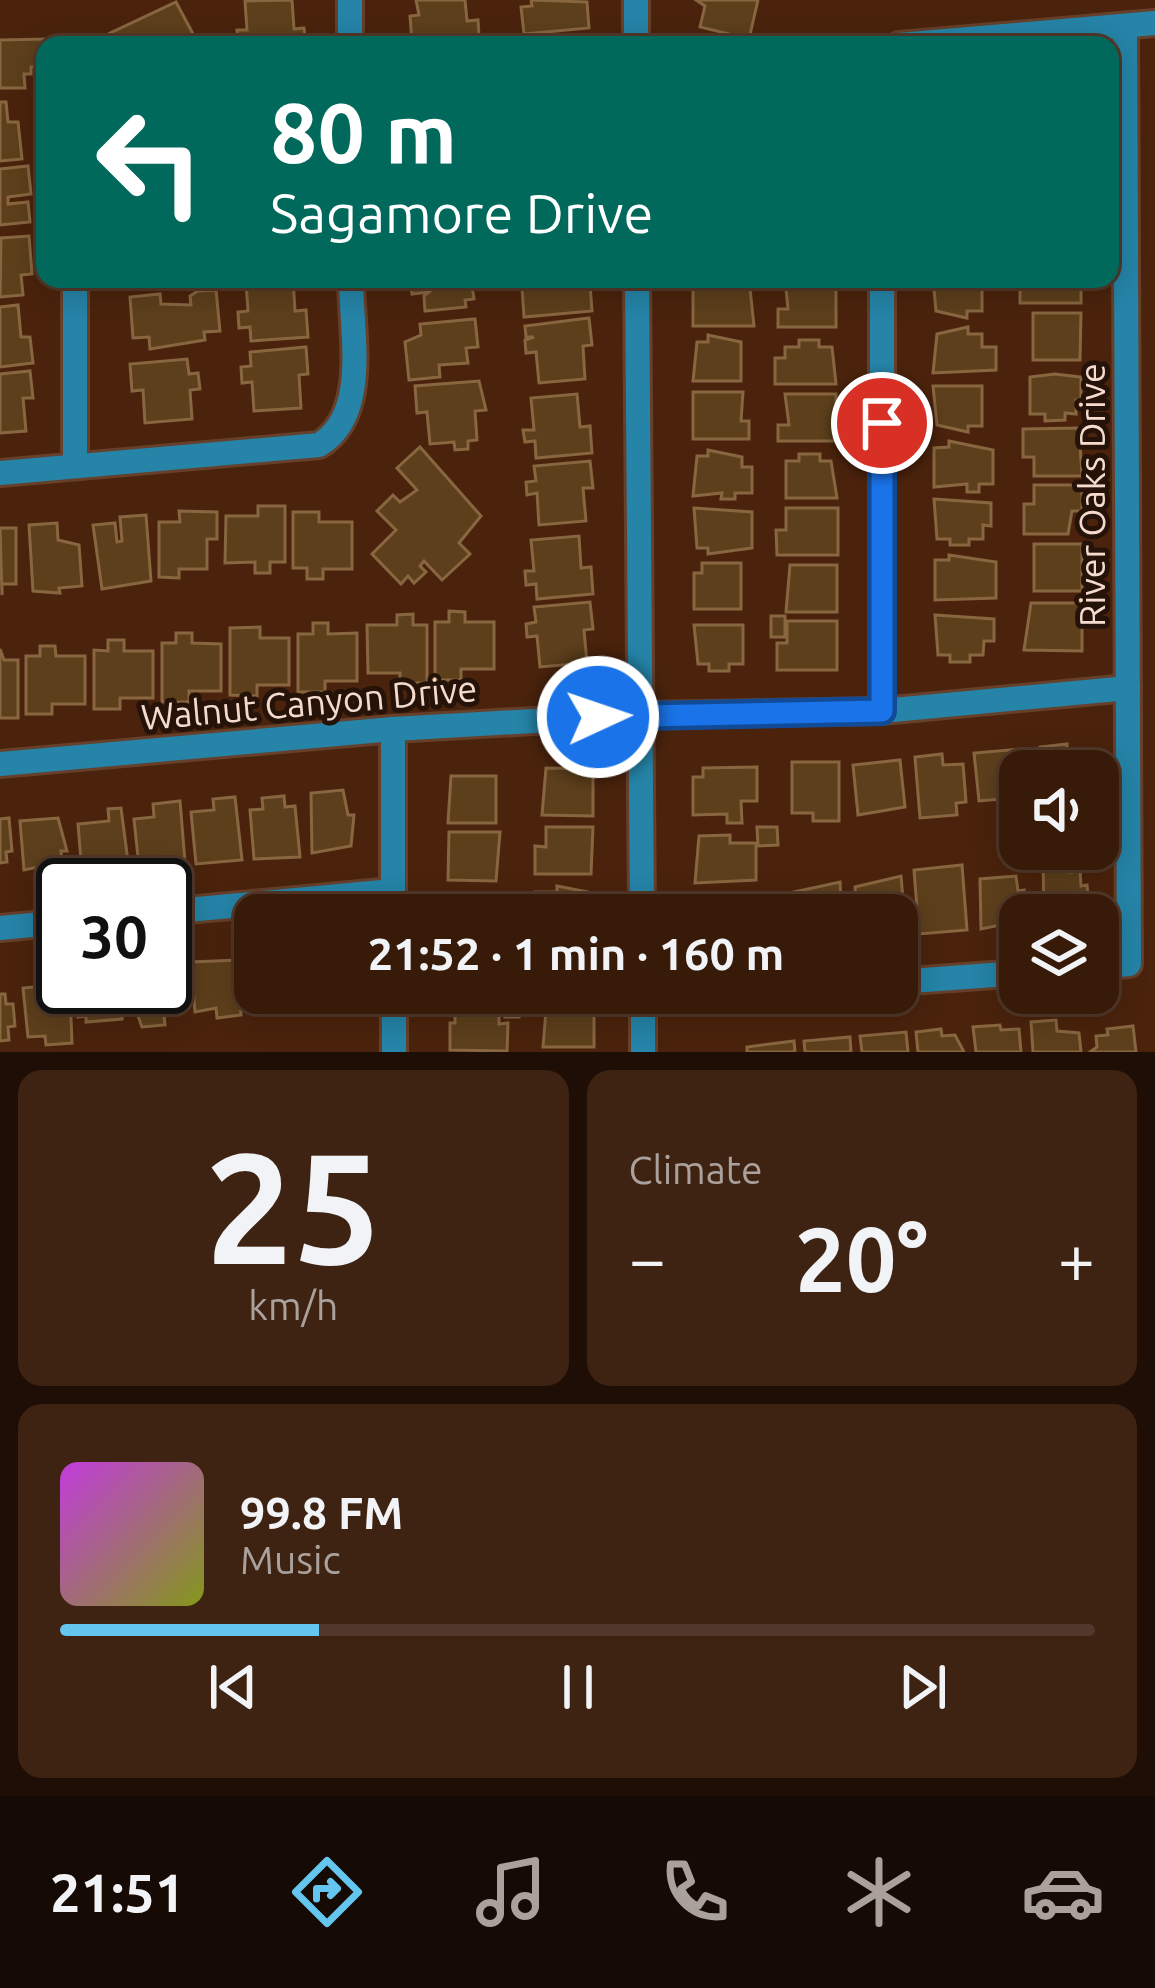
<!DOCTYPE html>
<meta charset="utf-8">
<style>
:root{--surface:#381a09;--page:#3f2312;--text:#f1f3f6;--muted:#aba19c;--line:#52382a;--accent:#64c5ee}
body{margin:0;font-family:Ubuntu,sans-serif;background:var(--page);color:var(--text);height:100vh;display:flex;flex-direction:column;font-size:45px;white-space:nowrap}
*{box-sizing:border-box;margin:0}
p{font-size:39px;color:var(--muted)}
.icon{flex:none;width:66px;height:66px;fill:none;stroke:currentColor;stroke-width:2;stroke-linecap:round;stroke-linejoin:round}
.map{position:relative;height:1052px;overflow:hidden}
.drawer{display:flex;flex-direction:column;gap:18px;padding:18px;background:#1f0e05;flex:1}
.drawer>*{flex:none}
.banner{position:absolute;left:36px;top:36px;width:1083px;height:252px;border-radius:24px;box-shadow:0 6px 30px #0003,0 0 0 3px var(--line);background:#00695c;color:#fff;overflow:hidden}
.buttons{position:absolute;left:999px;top:750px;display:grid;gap:24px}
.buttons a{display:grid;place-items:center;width:120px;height:120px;border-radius:24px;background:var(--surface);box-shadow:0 6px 30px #0003,0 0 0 3px var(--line);font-size:60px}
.speed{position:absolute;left:36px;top:858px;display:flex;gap:24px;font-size:60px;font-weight:700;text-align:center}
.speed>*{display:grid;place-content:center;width:156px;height:156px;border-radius:50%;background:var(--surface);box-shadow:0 6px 30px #0003,0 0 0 3px var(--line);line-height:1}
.speed .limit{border:6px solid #111;border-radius:18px;background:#fff;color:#111}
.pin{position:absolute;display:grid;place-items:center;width:102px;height:102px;color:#fff;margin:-51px;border:6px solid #fff;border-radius:50%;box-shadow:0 3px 12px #0007}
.me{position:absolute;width:132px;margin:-66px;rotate:87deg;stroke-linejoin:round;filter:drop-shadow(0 0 9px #0008)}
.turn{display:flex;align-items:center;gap:42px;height:252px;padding:0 36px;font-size:54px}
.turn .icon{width:156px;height:156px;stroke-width:2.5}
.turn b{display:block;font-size:84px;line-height:102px}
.big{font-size:90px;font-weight:700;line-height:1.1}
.drawer .card{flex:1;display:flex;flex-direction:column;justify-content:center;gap:18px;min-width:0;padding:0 42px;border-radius:24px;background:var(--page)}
.drawer .dial{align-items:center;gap:0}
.dial b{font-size:156px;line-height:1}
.song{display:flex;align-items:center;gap:36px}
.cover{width:144px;height:144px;border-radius:18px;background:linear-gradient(135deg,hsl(290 70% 55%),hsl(70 70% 35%))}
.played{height:12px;border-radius:6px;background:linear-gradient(90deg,var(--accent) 25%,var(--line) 25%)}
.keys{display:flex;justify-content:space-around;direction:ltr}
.heat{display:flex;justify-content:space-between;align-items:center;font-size:66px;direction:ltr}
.drawer .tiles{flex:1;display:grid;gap:18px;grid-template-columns:1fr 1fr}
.card:last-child{grid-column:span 2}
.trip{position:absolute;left:234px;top:894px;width:684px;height:120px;border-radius:24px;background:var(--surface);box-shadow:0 6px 30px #0003,0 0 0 3px var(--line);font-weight:700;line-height:120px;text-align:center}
.tab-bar{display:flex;height:192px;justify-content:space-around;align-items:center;background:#160a04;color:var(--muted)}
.tab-bar .icon{width:84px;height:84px}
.tab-bar .active{color:var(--accent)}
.tab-bar b{font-size:54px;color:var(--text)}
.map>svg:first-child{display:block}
</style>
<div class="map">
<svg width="1155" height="1052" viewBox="0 0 1155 1052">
<rect width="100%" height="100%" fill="#4b230c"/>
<!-- building -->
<g fill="#5d3f1b" stroke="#886640" stroke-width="3">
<polygon points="292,0 294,29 304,28 306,45 238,45 237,30 247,30 245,1"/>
<polygon points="416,0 465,0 467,21 478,20 479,36 412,42 410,16 419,15"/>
<polygon points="531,0 587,2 589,28 524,34 521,7 532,6"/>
<polygon points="696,0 758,0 749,39 700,27 705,6"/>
<polygon points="176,2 199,45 109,45 104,36"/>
<polygon points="589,37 589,45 532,45 532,42"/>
<polygon points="48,39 45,67 31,67 31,74 24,74 25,88 0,88 0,40"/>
<polygon points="0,102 6,102 8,122 18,122 22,159 0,161"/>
<polygon points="28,166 31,194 8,197 8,204 28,202 30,222 0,225 0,169"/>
<polygon points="29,236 32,274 21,275 23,295 0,297 1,238"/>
<polygon points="293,279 295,311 306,310 308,337 251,341 250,327 239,328 238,312 248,311 246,283"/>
<polygon points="411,279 480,279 480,285 472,286 474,299 465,300 466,307 425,311 424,296 429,292 412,294"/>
<polygon points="532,279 579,279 580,285 590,284 592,311 524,317 522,288 533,287"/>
<polygon points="693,279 749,279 754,326 693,326"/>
<polygon points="785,279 836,279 836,327 778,327 778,309 788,309"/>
<polygon points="933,279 982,279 982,311 967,311 967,318 936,311"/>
<rect x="1020" y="279" width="61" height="24"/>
<polygon points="216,290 220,331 204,332 205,340 150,349 149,337 133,338 130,297 160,294 161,304 191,305 190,296 198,291"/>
<polygon points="18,305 21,337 30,337 33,363 0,367 0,307"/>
<polygon points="1033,313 1081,313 1080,360 1033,360"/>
<polygon points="589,318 592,345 583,346 585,379 539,383 536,352 526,353 525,340 534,337 526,337 525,326"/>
<polygon points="475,319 478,347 466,348 468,363 439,365 440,377 409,380 405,342 421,335 420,324"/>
<polygon points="968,327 968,334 982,334 982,347 996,347 996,370 933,373 937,334"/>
<polygon points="708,335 741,342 741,381 693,381 697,342 708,342"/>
<polygon points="799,340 819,340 819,347 832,347 836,384 775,384 775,358 785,358 785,347 799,347"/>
<polygon points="306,347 308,374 299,375 301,408 254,411 252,382 242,383 241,367 251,366 250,352"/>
<polygon points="187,359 189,374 198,373 200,389 190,390 192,419 145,423 143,390 132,391 130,364"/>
<polygon points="30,371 33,398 23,398 26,431 0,433 0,374"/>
<polygon points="1055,374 1081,377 1081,400 1076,400 1076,414 1065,413 1065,420 1045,421 1045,414 1030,414 1030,377"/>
<polygon points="479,381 486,410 475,411 477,440 468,441 468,449 455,450 454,442 430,444 427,412 417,413 415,386"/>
<polygon points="933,386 982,386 982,426 968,426 968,432 937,425"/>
<polygon points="693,392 743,392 741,421 749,421 749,439 693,439"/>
<polygon points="577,394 580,427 590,426 592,453 536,458 535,441 525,442 523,430 534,430 531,398"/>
<polygon points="785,394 836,394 836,441 778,441 778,425 789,425"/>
<polygon points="1079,428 1082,476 1034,476 1034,457 1023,457 1023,429"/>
<polygon points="949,441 993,450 993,484 979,484 979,492 967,492 967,484 934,487 934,448 949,447"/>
<polygon points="420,447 481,516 459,543 470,554 442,580 424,561 420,566 426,572 414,583 408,576 401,584 372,554 396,530 377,511 393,495 400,502 417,490 397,468"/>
<polygon points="708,450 742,457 742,467 752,467 752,493 735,493 735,499 721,499 722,493 693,496 697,456 708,456"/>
<polygon points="799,454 820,454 820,461 831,461 837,498 786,498 786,461 799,461"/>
<polygon points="590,461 593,488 583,488 586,521 539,525 537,493 527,495 526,482 536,481 534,466"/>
<polygon points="1034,485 1082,485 1082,511 1072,511 1068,534 1024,534 1024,504 1034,504"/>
<polygon points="934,499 991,503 991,526 983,525 983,539 969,539 969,545 950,545 950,539 937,539"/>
<polygon points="258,506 285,506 285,562 270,562 270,573 255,573 255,562 225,563 226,516 258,516"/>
<polygon points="694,508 752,512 752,548 708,554 708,548 697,548"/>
<polygon points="786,508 838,508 838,555 777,555 776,530 786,530"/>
<polygon points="179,511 217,512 217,539 207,539 207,569 179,569 179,578 159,577 159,522 180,522"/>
<polygon points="293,512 319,512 319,522 352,522 352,569 323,569 323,579 307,579 307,568 293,568"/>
<polygon points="146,515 151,581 102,589 93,525 115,523 117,542 122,541 120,517"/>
<polygon points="57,523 58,540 79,545 82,586 59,588 60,593 33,591 29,525"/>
<polygon points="0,528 16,528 16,584 2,584 2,595"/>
<polygon points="579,536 581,568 591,567 593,594 537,599 536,584 526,585 525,571 534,571 531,540"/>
<rect x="1034" y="544" width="48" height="47"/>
<polygon points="949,555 996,562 996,598 935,600 935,560 949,560"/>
<polygon points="702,563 741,563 741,609 694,609 694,573 702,573"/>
<polygon points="790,565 837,565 837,612 786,612"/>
<polygon points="590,602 593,629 584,630 587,663 540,667 537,636 527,637 526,624 536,622 534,607"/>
<polygon points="1031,603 1082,603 1082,651 1024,650"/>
<polygon points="449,611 465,612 465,622 494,622 494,669 461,669 461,680 435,680 435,622 449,622"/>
<polygon points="413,614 413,625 427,625 427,683 400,683 400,673 368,673 367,625 397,625 397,615"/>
<polygon points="935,615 994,619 994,641 984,641 983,655 970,655 970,662 950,662 950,655 938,655"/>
<rect x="771" y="616" width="14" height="21"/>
<polygon points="787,621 837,621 837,670 777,670 777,643 787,643"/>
<polygon points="313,623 328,623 328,634 357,633 357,681 325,681 325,692 298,692 298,634 313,634"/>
<polygon points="694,625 743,625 743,664 729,664 729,671 709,671 709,664 698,664"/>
<polygon points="260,627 260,638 289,638 289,685 257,685 257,696 230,695 230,628"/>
<polygon points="176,633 192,633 192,643 221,644 221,691 189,691 189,702 162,702 162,643 176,643"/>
<polygon points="108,640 124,640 124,651 153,651 153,698 120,698 120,709 94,709 94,650 108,651"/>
<polygon points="40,646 55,646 56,656 85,656 85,704 52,704 52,714 26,714 26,656 40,656"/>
<polygon points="0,649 4,660 18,660 18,718 0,718"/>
<polygon points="1067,744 1067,750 1079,749 1087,771 1042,771 1040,747"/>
<polygon points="1021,749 1020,809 1003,811 1002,799 979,801 974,753"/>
<polygon points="942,754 943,765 963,764 966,802 956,803 957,815 920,818 915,757"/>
<polygon points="900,760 905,807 858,815 853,765"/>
<polygon points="792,762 839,762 839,821 813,821 813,813 792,813"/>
<polygon points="757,767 757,801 741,801 742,823 727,823 727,814 693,815 693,777 703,777 703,768"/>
<polygon points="546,768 593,769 593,816 542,815"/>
<polygon points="451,776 496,776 496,823 448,823"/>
<polygon points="343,790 348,815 354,815 351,846 312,853 311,793"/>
<polygon points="284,796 285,807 295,806 300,857 254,859 250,810 263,809 262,798"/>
<polygon points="235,797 242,860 196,864 191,812 214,810 213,799"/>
<polygon points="180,801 185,862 139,867 134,819 154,817 153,804"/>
<polygon points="121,808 129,869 82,873 78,824 109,821 108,809"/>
<polygon points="9,818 12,851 6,852 7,862 0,863 0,819"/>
<polygon points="58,818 67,851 61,851 62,862 24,870 20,821"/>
<polygon points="546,827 593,827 591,874 535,874 535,846 546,847"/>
<polygon points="757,827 777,827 778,845 758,846"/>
<polygon points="449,832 500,832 496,881 448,880"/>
<polygon points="730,835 730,843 756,843 756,880 695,883 699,836"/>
<polygon points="1068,860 1070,872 1080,871 1081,886 1087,885 1089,905 1083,906 1084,915 1044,915 1043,862"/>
<polygon points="962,865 967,930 919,934 914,870"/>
<polygon points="901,876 906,935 897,936 897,915 857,915 855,887"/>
<polygon points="1016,876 1018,891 1024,890 1020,921 981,929 980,879"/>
<polygon points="840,882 842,915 796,915 794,892"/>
<polygon points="557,886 588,892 593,915 535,915 535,892 557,892"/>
<polygon points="465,893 499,901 499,915 449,915 454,900 465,900"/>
<polygon points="757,907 757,915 695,915 695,908"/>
<polygon points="248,957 255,957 255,993 298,993 299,1001 252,1009"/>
<polygon points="238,960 241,1015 217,1018 216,1008 195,1012 191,962"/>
<polygon points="173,968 182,1001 175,1001 176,1015 164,1016 165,1025 142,1027 134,1005 140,1004 138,987 165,987 165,969"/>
<polygon points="56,985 57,995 70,994 72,1043 46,1045 45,1036 28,1037 23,988"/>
<polygon points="81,987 126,987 122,1019 86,1022 86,1016 78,1017"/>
<polygon points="311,993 357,993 357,999 312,1003"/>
<polygon points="0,994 5,994 6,1004 13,1004 15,1026 8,1027 9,1040 0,1041"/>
<polygon points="547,999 594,999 594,1047 543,1047"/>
<rect x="505" y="1001" width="14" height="16"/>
<polygon points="466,1003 499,1011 499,1024 508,1023 507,1051 450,1050 450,1023 455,1023 455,1011 466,1011"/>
<polygon points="1056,1020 1057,1031 1079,1033 1081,1052 1033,1052 1031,1022"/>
<polygon points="1000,1025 1001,1030 1019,1029 1021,1052 976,1052 973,1027"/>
<polygon points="1133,1026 1136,1052 1090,1052 1097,1047 1096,1036 1108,1035 1107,1029"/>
<polygon points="941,1029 942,1036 955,1035 964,1052 918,1052 916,1032"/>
<polygon points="906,1032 908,1052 862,1052 860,1036"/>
<polygon points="850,1037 851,1052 805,1052 804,1041"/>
<polygon points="794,1041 795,1052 747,1052 747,1047"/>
</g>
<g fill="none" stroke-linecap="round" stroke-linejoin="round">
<!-- street casing -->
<g stroke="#66402b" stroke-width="30">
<g id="street">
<polyline points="350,0 350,45"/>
<polyline points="636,0 636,45"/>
<polyline points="899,45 1155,23"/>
<polyline points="637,279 642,915"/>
<polyline points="882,279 882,711"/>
<polyline points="75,466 75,279"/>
<path d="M0,473L319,445C370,415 351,332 351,279"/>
<polyline points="393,729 393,915"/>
<polyline points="0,764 393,729 638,715 882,711 1128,688"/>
<polyline points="165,912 393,891"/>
<polyline points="0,928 63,922"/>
<polyline points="1098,967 1129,964 1125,26"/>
<polyline points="897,982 1020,973"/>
<polyline points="394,993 394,1052"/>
<polyline points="643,993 643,1052"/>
<polyline points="643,1001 750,993"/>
</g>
</g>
<!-- street -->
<use href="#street" stroke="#2584a8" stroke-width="24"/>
</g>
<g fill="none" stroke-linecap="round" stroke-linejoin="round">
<!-- route casing -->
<g stroke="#114b97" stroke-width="30">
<polyline id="route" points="598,717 882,711 882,423"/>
</g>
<!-- route -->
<use href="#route" stroke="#1a73e8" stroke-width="21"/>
</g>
<g text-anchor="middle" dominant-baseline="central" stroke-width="10" stroke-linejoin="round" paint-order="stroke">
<!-- street labels -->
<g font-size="36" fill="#f5dbce" stroke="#251309">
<text transform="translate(1091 495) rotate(-90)">River Oaks Drive</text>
<text transform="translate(309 702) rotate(-5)">Walnut Canyon Drive</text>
</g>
</g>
</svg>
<div class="buttons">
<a><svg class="icon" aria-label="sound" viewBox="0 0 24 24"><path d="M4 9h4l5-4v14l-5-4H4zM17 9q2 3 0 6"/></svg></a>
<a><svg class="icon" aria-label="layers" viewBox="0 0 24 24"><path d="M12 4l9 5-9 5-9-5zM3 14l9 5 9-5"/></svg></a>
</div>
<div class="speed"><div class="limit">30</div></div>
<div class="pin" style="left:882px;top:423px;background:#d93025"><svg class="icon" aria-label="arrive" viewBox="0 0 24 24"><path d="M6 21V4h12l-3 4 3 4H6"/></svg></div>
<svg class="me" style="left:598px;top:717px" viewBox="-20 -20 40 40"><circle r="17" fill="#1a73e8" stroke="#fff" stroke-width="3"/><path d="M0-11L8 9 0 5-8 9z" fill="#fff"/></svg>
<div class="trip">21:52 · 1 min · 160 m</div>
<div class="banner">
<div class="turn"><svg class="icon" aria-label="left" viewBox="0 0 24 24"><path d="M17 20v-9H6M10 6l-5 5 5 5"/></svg><div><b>80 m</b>Sagamore Drive</div></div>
</div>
</div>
<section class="drawer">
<div class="tiles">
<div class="card dial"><b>25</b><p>km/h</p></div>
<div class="card"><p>Climate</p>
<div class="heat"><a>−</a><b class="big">20°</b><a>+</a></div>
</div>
<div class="card">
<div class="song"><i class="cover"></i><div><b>99.8 FM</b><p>Music</p></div></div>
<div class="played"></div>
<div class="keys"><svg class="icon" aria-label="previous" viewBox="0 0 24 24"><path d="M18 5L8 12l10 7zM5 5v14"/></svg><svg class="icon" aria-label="pause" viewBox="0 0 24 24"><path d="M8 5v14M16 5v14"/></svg><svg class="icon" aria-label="next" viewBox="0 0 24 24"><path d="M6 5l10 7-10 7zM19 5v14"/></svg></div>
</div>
</div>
</section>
<nav class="tab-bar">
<b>21:51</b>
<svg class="icon active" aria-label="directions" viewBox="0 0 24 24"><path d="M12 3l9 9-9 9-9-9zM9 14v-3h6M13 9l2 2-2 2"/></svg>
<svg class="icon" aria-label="music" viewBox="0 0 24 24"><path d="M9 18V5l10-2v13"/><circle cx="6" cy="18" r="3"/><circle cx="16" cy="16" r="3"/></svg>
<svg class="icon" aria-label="phone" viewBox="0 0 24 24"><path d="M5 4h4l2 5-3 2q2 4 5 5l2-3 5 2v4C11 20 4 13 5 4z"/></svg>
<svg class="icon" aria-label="climate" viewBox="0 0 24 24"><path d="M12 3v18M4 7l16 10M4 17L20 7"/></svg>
<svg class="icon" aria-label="car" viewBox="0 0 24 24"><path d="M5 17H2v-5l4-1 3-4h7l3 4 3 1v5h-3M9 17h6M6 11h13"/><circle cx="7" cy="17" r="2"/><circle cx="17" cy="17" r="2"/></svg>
</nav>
